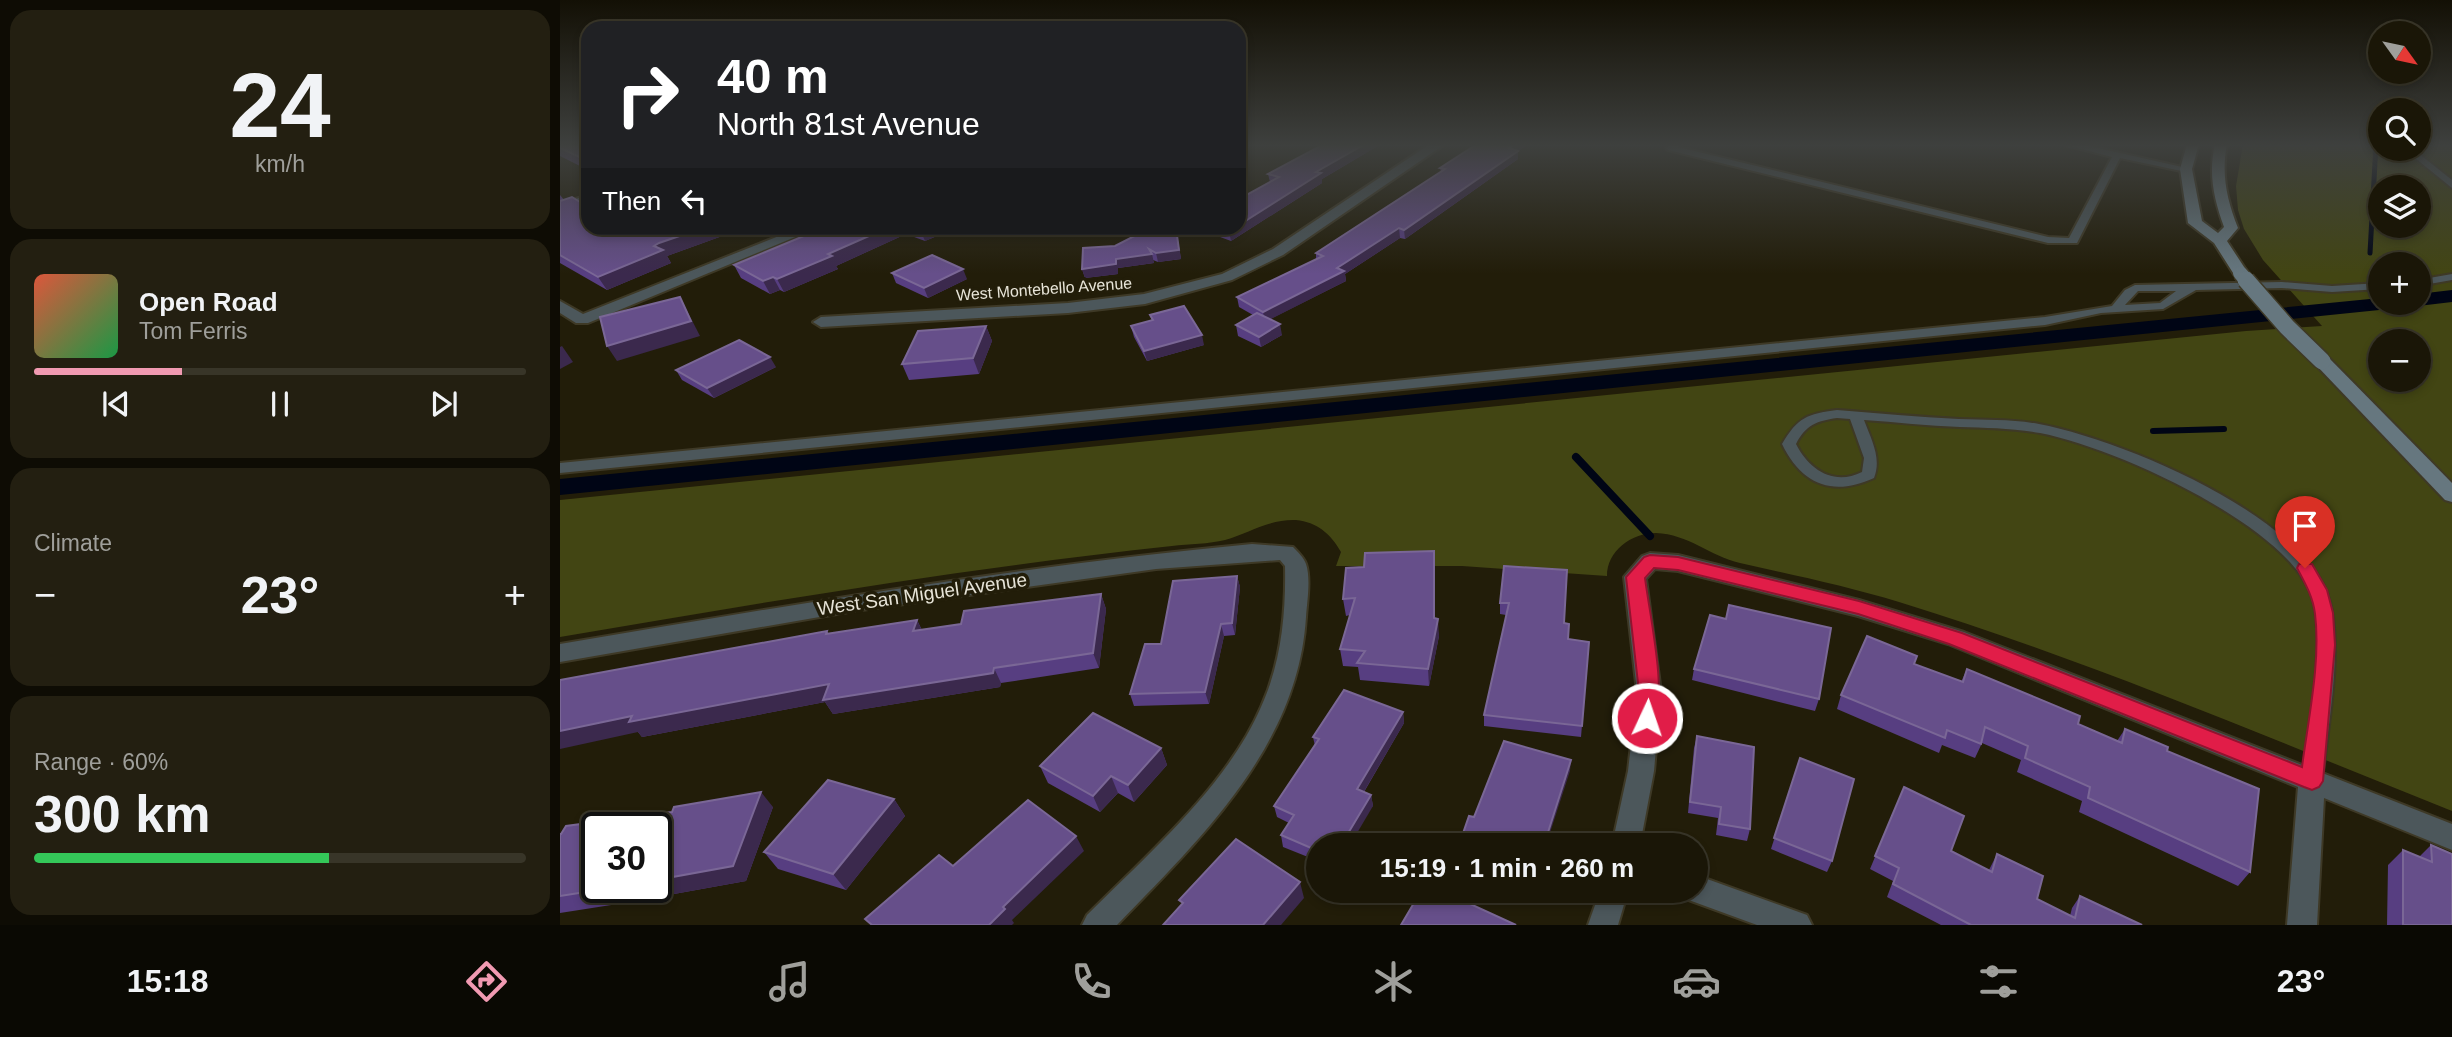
<!DOCTYPE html>
<meta charset="utf-8">
<style>
:root{--surface:#1a1607;--page:#231f11;--text:#f1f3f6;--muted:#9f9f9b;--line:#383528;--accent:#f19ab2}
body{margin:0;font-family:Arial,sans-serif;background:var(--page);color:var(--text);height:100vh;display:flex;flex-direction:column;font-size:26px;white-space:nowrap}
*{box-sizing:border-box;margin:0}
p{font-size:23px;color:var(--muted)}
.icon{flex:none;width:38px;height:38px;fill:none;stroke:currentColor;stroke-width:2;stroke-linecap:round;stroke-linejoin:round}
.map{position:relative;flex:1;overflow:hidden}
.drawer{display:flex;flex-direction:column;gap:10px;padding:10px;background:#0e0c04;width:560px}
.drawer>*{flex:none}
.hud{position:absolute;left:21px;top:21px;width:665px;height:214px;border-radius:21px;box-shadow:0 4px 10px #0003,0 0 0 2px var(--line);background:#202124;color:#fff;overflow:hidden}
.needle{width:46px;rotate:123deg}
.controls{position:absolute;left:1808px;top:21px;display:grid;gap:14px}
.controls a{display:grid;place-items:center;width:63px;height:63px;border-radius:50%;background:var(--surface);box-shadow:0 4px 10px #0003,0 0 0 2px var(--line);font-size:35px}
.speed{position:absolute;left:21px;top:812px;display:flex;gap:14px;font-size:35px;font-weight:700;text-align:center}
.speed>*{display:grid;place-content:center;width:91px;height:91px;border-radius:50%;background:var(--surface);box-shadow:0 4px 10px #0003,0 0 0 2px var(--line);line-height:1}
.speed .limit{border:4px solid #111;border-radius:10px;background:#fff;color:#111}
.pin{position:absolute;display:grid;place-items:center;width:60px;height:60px;color:#fff;margin:-72px -30px;border-radius:50% 50% 50% 0;rotate:-45deg;box-shadow:0 0 7px #0007}
.pin .icon{rotate:45deg}
.me{position:absolute;width:77px;margin:-38px;rotate:3deg;stroke-linejoin:round;filter:drop-shadow(0 0 5px #0008)}
.turn{display:flex;align-items:center;gap:24px;height:147px;padding:0 21px;font-size:32px}
.turn .icon{width:91px;height:91px;stroke-width:2.5}
.turn b{display:block;font-size:49px;line-height:60px}
.then{display:flex;align-items:center;height:66px;padding:0 21px;background:#0003;gap:14px;font-size:26px}
.big{font-size:52px;font-weight:600;line-height:1.1}
.drawer .card{flex:1;display:flex;flex-direction:column;justify-content:center;gap:10px;min-width:0;padding:0 24px;border-radius:21px;background:var(--page)}
.drawer .dial{align-items:center;gap:0}
.dial b{font-size:91px;line-height:1}
.song{display:flex;align-items:center;gap:21px}
.cover{width:84px;height:84px;border-radius:10px;background:linear-gradient(135deg,hsl(10 70% 55%),hsl(140 70% 35%))}
.played{height:7px;border-radius:4px;background:linear-gradient(90deg,var(--accent) 30%,var(--line) 30%)}
.keys{display:flex;justify-content:space-around;direction:ltr}
.heat{display:flex;justify-content:space-between;align-items:center;font-size:38px;direction:ltr}
.charge{height:10px;border-radius:5px;background:linear-gradient(90deg,#34c759 60%,var(--line) 0)}
.trip{position:absolute;left:746px;top:833px;width:402px;height:70px;border-radius:35px;background:var(--surface);box-shadow:0 4px 10px #0003,0 0 0 2px var(--line);font-weight:600;line-height:70px;text-align:center}
.menu{display:flex;height:112px;justify-content:space-around;align-items:center;background:#0a0903;color:var(--muted)}
.menu .icon{width:49px;height:49px}
.menu .current{color:var(--accent)}
.menu b{font-size:32px;color:var(--text)}
main{display:flex;flex:1;min-height:0}
.map>svg:first-child{display:block}
</style>
<main>
<section class="drawer">
<div class="card dial"><b>24</b><p>km/h</p></div>
<div class="card">
<div class="song"><i class="cover"></i><div><b>Open Road</b><p>Tom Ferris</p></div></div>
<div class="played"></div>
<div class="keys"><svg class="icon" aria-label="previous" viewBox="0 0 24 24"><path d="M18 5L8 12l10 7zM5 5v14"/></svg><svg class="icon" aria-label="pause" viewBox="0 0 24 24"><path d="M8 5v14M16 5v14"/></svg><svg class="icon" aria-label="next" viewBox="0 0 24 24"><path d="M6 5l10 7-10 7zM19 5v14"/></svg></div>
</div>
<div class="card"><p>Climate</p>
<div class="heat"><a>−</a><b class="big">23°</b><a>+</a></div>
</div>
<div class="card"><p>Range · 60%</p><b class="big">300 km</b><div class="charge"></div></div>
</section>
<div class="map">
<svg width="1892" height="925" viewBox="0 0 1892 925">
<rect width="100%" height="100%" fill="#221d09"/>
<!-- green -->
<path fill="#424513" fill-rule="evenodd" d="M1683,144H1820V149H1858L1859,144H1892V811C1709,738 1527,660 1339,602C1287,586 1233,575 1180,563C1150,556 1128,534 1096,533C1071,533 1047,551 1047,576L902,566H776L781,552C771,534 757,522 736,520C709,519 689,533 665,540C649,544 629,544 612,546C407,568 204,602 0,637V500L1686,331L1762,326L1703,260L1684,229L1678,210L1676,186ZM1820,187H1858V226H1820ZM1820,264H1858V303H1820ZM1820,341H1858V380H1820Z"/>
<g fill="none" stroke-linecap="round" stroke-linejoin="round">
<!-- stream-far2 -->
<polyline stroke="#000515" stroke-width="5" points="1810,253 1816,144"/>
<!-- stream-far1 -->
<polyline stroke="#000515" stroke-width="6" points="1593,431 1664,429"/>
<!-- stream -->
<polyline stroke="#000515" stroke-width="8" points="1016,457 1090,536"/>
<!-- canal -->
<g fill="#000515" fill-rule="evenodd">
<polygon points="1892,290 1892,302 1858,306 1850,303 1858,303 1858,294"/>
<polygon points="1820,298 1820,303 1839,303 1836,307 1829,309 0,495 0,479"/>
</g>
<!-- service casing -->
<g stroke="#3e3926" stroke-width="4">
<g id="service">
<polygon points="1110,144 1120,144 1118,147 1488,237 1509,238 1552,157 1502,144 1520,144 1631,169 1626,172 1560,158 1517,243 1488,243 1108,150 1106,148"/>
<polygon points="1844,149 1853,149 1892,180 1892,188"/>
<polygon points="1892,274 1892,280 1858,286 1858,280"/>
<path d="M1722,282L1772,286L1820,283V289L1772,292L1722,288L1636,290L1603,309L1541,313L1485,325L0,473V463L1485,317L1552,306L1565,290L1575,285ZM1578,291H1616L1600,303L1565,305Z"/>
<path d="M1277,410C1318,413 1358,417 1399,419C1426,420 1452,419 1479,424C1559,439 1733,511 1766,591C1786,638 1767,730 1762,781L1759,787L1752,789L1745,787L1742,781C1748,735 1768,632 1750,591C1718,521 1553,447 1480,433C1453,428 1426,428 1400,427C1368,426 1336,422 1304,420C1311,439 1322,458 1314,478C1273,497 1242,485 1222,444C1238,417 1247,414 1277,410ZM1277,418L1290,419L1304,458L1302,472C1274,486 1249,470 1236,444C1246,425 1256,421 1277,418Z"/>
</g>
</g>
<!-- minor casing -->
<g stroke="#3e3926" stroke-width="4">
<g id="minor">
<polygon points="870,144 885,144 723,255 672,280 585,304 508,313 261,327 253,322 261,317 508,303 584,294 662,274 713,249"/>
<polygon points="28,195 28,204 0,213 0,204"/>
<polygon points="239,228 257,228 28,323 16,323 0,313 0,301 23,314"/>
<path d="M692,544L733,547C738,552 744,558 746,564C751,579 747,602 746,617C738,746 641,838 557,925H522L527,915C587,855 667,786 701,707C721,663 726,615 725,566L720,560L596,569L294,611L0,662V644C230,605 460,566 692,544Z"/>
<polygon points="1090,553 1118,555 1299,600 1404,632 1892,824 1892,850 1764,798 1757,925 1727,925 1738,787 1388,644 1298,616 1118,571 1095,569 1086,579 1101,692 1094,771 1080,845 1052,845 1068,771 1077,692 1064,577 1082,556"/>
<polygon points="1136,875 1247,915 1252,925 1197,925 1126,899 1122,891 1136,891"/>
<polygon points="1040,891 1068,891 1058,925 1028,925"/>
</g>
</g>
<!-- secondary casing -->
<g stroke="#3e3926" stroke-width="4">
<g id="secondary">
<path d="M1627,144H1639L1632,169L1642,221L1658,233L1664,227C1654,199 1648,174 1655,144H1667C1661,174 1667,200 1678,228L1667,241L1688,273L1685,276H1675L1654,243L1628,223L1620,169Z"/>
<polygon points="1762,356 1768,357 1892,483 1892,502 1885,500 1756,365 1753,361 1756,357"/>
</g>
</g>
<!-- service -->
<use href="#service" fill="#4c575b" fill-rule="evenodd"/>
<!-- minor -->
<use href="#minor" fill="#4c575b" fill-rule="evenodd"/>
<!-- secondary -->
<use href="#secondary" fill="#66777f" fill-rule="evenodd"/>
<!-- secondary-bridge-far1 casing -->
<g stroke="#3e3926" stroke-width="17" stroke-linecap="butt">
<polyline id="secondary-bridge-far1" points="1680,273 1688,282"/>
</g>
<!-- secondary-bridge casing -->
<g stroke="#3e3926" stroke-width="20" stroke-linecap="butt">
<polyline id="secondary-bridge" points="1686,280 1727,327 1762,361"/>
</g>
<!-- secondary-bridge-far1 -->
<use href="#secondary-bridge-far1" stroke="#66777f" stroke-width="14"/>
<!-- secondary-bridge -->
<use href="#secondary-bridge" stroke="#66777f" stroke-width="17"/>
</g>
<!-- wall -->
<g fill="#573e81">
<polygon points="0,144 28,144 28,170 0,156"/>
<polygon points="764,144 821,144 762,179 762,183 671,241 641,230 640,228 679,228 710,182 708,174"/>
<polygon points="917,144 968,144 958,151 958,159 845,239 840,238 785,274 786,281 710,319 722,335 701,347 678,336 676,325 693,315 679,307 677,297 756,259 756,253 881,172 880,168"/>
<polygon points="0,195 28,228 201,228 184,235 176,231 107,256 111,263 47,290 0,263"/>
<polygon points="263,228 396,228 365,241 346,234 276,266 278,269 224,292 220,290 210,294 181,278 174,265"/>
<polygon points="590,228 616,228 621,259 598,262 593,260 594,263 558,268 558,274 525,278 522,269 555,246"/>
<polygon points="332,273 407,279 368,298 336,283"/>
<polygon points="590,315 644,345 587,361 574,337 571,326 592,321"/>
<polygon points="426,326 432,341 419,374 349,380 342,364"/>
<polygon points="216,367 154,398 122,380 116,370"/>
<polygon points="874,551 875,618 879,636 869,686 800,680 798,667 783,666 780,649 790,615 786,616 783,599 804,567"/>
<polygon points="944,566 1004,623 1008,639 1029,642 1021,737 924,726 924,715 946,615 940,614 940,603"/>
<polygon points="677,576 680,587 675,635 664,636 649,704 574,706 570,694 601,644"/>
<polygon points="541,594 546,609 539,668 441,683 440,687 273,714 265,702 82,737 78,732 267,631 269,634 357,620 362,630 401,624"/>
<polygon points="1354,664 1401,682 1407,669 1518,724 1557,741 1565,729 1607,751 1690,872 1678,886 1519,812 1522,801 1457,772 1461,760 1422,743 1415,758 1382,745 1379,753 1277,709 1281,695"/>
<polygon points="1134,669 1259,699 1255,711 1132,680"/>
<polygon points="843,712 844,723 804,792 811,795 813,806 758,845 758,861 723,847 721,835 729,823 717,817 714,806 755,746 753,737"/>
<polygon points="1137,736 1190,829 1187,841 1156,835 1158,818 1128,813 1134,748"/>
<polygon points="601,748 607,765 574,802 558,793 540,812 488,783 480,766"/>
<polygon points="1240,758 1272,861 1267,872 1211,849"/>
<polygon points="1344,787 1391,851 1429,870 1437,854 1477,899 1510,916 1512,908 1520,896 1582,925 1381,925 1327,897 1333,881 1310,869"/>
<polygon points="334,799 345,816 286,890 218,869 204,852"/>
<polygon points="213,807 186,881 64,903 0,913 0,834"/>
<polygon points="1871,845 1892,925 1827,925 1828,865 1843,850 1859,857"/>
<polygon points="937,891 975,891 973,900"/>
</g>
<!-- shaded-wall -->
<g fill="#3b294d">
<polygon points="805,144 821,144 762,179 762,183 671,241 669,231 674,228 679,228 679,225 756,172"/>
<polygon points="955,144 968,144 958,151 958,159 845,239 844,230"/>
<polygon points="143,228 175,228 176,231 107,256 111,263 47,290 38,277 99,243"/>
<polygon points="181,228 201,228 184,235"/>
<polygon points="327,228 344,228 346,234 276,266 278,269 224,292 217,279 268,254"/>
<polygon points="363,228 396,228 365,241 360,229"/>
<polygon points="616,228 621,259 598,262 596,253"/>
<polygon points="839,228 840,238 785,274 786,281 705,322 703,312 777,268"/>
<polygon points="592,254 594,263 558,268 558,274 525,278 522,269 556,259"/>
<polygon points="403,269 407,279 368,298 364,288"/>
<polygon points="213,277 220,290 210,294 203,281"/>
<polygon points="120,297 140,336 57,361 47,346"/>
<polygon points="720,324 722,335 701,347 699,337"/>
<polygon points="426,326 432,341 419,374 413,358"/>
<polygon points="642,335 644,345 587,361 584,351"/>
<polygon points="2,346 13,362 0,369 0,347"/>
<polygon points="210,357 216,367 154,398 147,388"/>
<polygon points="874,551 875,635 878,619 879,636 869,686 868,669 874,618"/>
<polygon points="677,576 680,587 675,635 672,623"/>
<polygon points="541,594 546,609 539,668 533,653"/>
<polygon points="357,620 364,635 353,631"/>
<polygon points="661,624 664,636 649,704 645,692"/>
<polygon points="434,668 441,683 440,687 273,714 265,702 82,737 78,732 0,749 0,731 72,716 269,684"/>
<polygon points="843,712 844,723 799,800 797,789"/>
<polygon points="601,748 607,765 574,802 568,785"/>
<polygon points="1011,760 1010,771 986,845 984,845"/>
<polygon points="551,776 558,793 540,812 533,796"/>
<polygon points="201,792 213,807 186,881 64,903 48,889 57,887 96,887 96,880"/>
<polygon points="811,795 813,806 790,845 781,845"/>
<polygon points="334,799 345,816 286,890 273,874"/>
<polygon points="516,836 524,851 452,920 454,923 452,925 429,925 443,907"/>
<polygon points="740,882 744,898 721,925 703,925"/>
</g>
<!-- building -->
<g fill="#664f8a" stroke="#7a6796" stroke-width="2">
<polygon points="0,144 28,144 28,161 0,148"/>
<polygon points="764,144 805,144 756,172 761,173 679,225 679,199 719,177 708,174"/>
<polygon points="917,144 955,144 949,148 958,151 844,230 839,228 777,268 784,271 703,312 677,297 763,256 756,253 885,169 880,168"/>
<polygon points="12,197 20,202 28,199 28,228 143,228 99,243 94,246 103,250 38,277 0,255 0,201"/>
<polygon points="263,228 327,228 268,254 272,256 217,279 213,277 203,281 174,265"/>
<polygon points="590,228 616,228 619,250 596,253 589,249 592,254 556,259 556,264 522,269 523,248 555,246"/>
<polygon points="659,228 674,228 669,231"/>
<polygon points="372,255 403,269 364,288 332,273"/>
<polygon points="120,297 131,321 47,346 40,317"/>
<polygon points="624,306 642,335 584,351 571,326 593,320 590,315"/>
<polygon points="697,313 720,324 699,337 676,325"/>
<polygon points="426,326 413,358 342,364 358,331"/>
<polygon points="179,340 210,357 147,388 116,370"/>
<polygon points="874,551 874,618 878,619 868,669 797,663 805,651 780,649 795,598 783,599 786,568 804,567 805,553"/>
<polygon points="944,566 1007,570 1004,623 1009,624 1008,639 1029,642 1022,726 924,715 949,603 940,603"/>
<polygon points="677,576 672,623 661,624 645,692 570,694 585,644 601,644 613,581"/>
<polygon points="541,594 533,653 434,668 433,673 263,700 269,684 69,722 72,716 0,731 0,680 267,631 266,634 357,620 353,631 401,624 404,611"/>
<polygon points="1169,605 1271,628 1259,699 1134,669 1150,615 1166,619"/>
<polygon points="1307,636 1357,656 1354,664 1403,682 1407,669 1520,716 1518,724 1562,743 1565,729 1608,747 1607,751 1699,789 1690,872 1528,798 1530,787 1465,758 1468,746 1425,727 1421,744 1387,730 1385,738 1281,695"/>
<polygon points="784,690 843,712 797,789 811,795 781,845 758,845 758,851 721,835 734,815 714,806 759,739 753,737"/>
<polygon points="533,713 601,748 568,785 551,776 533,796 480,766"/>
<polygon points="1137,736 1194,747 1190,829 1159,824 1161,807 1130,802"/>
<polygon points="944,741 1011,760 984,845 899,845 909,816 914,817"/>
<polygon points="1240,758 1294,779 1272,861 1214,838"/>
<polygon points="268,780 334,799 273,874 204,852"/>
<polygon points="1344,787 1404,816 1391,851 1432,872 1437,854 1483,876 1477,899 1515,918 1520,896 1582,925 1411,925 1333,884 1339,868 1315,856"/>
<polygon points="201,792 173,866 96,880 96,828 37,828 37,887 57,887 0,896 0,834 1,834 6,826 112,812 114,807"/>
<polygon points="468,800 516,836 443,907 445,909 429,925 312,925 305,919 379,855 393,866"/>
<polygon points="676,839 740,882 703,925 603,925 623,903 619,900"/>
<polygon points="1871,845 1892,854 1892,925 1843,925 1843,850 1872,862"/>
<polygon points="861,891 882,891 956,925 841,925"/>
</g>
<!-- sky -->
<linearGradient id="sky" x2="0" y2="1"><stop stop-color="#131005"/><stop offset="0.53" stop-color="#3e403e"/><stop offset="1" stop-color="#3e403e" stop-opacity="0"/></linearGradient>
<rect width="1892" height="274" fill="url(#sky)"/>
<!-- route -->
<path fill="#e11d48" stroke="#92132f" stroke-width="2" d="M1090,555L1118,557L1299,601L1402,633L1742,767C1748,720 1761,661 1755,614C1753,597 1745,583 1737,568L1739,564H1752L1767,590L1773,613L1775,645L1763,781L1759,787L1752,790L1744,787L1389,644L1298,614L1118,570L1094,568L1085,578C1089,611 1108,697 1094,724L1087,727L1079,724L1076,718L1079,692L1066,577L1084,557Z"/>
<g text-anchor="middle" dominant-baseline="central" stroke-width="7" stroke-linejoin="round" paint-order="stroke">
<!-- far-street labels -->
<g font-size="16" fill="#e7e4d8" stroke="#221d09">
<text transform="translate(484 289) rotate(-4)">West Montebello Avenue</text>
</g>
<!-- street labels -->
<g font-size="19" fill="#e7e4d8" stroke="#221d09">
<text transform="translate(362 594) rotate(-8)">West San Miguel Avenue</text>
</g>
</g>
</svg>
<div class="controls">
<a><svg class="needle" viewBox="-14 -14 28 28"><path d="M0-13l5 13h-10z" fill="#e53935"/><path d="M0 13l5-13h-10z" fill="#9f9f9b"/></svg></a>
<a><svg class="icon" aria-label="search" viewBox="0 0 24 24"><circle cx="10" cy="10" r="6"/><path d="M15 15l6 6"/></svg></a>
<a><svg class="icon" aria-label="layers" viewBox="0 0 24 24"><path d="M12 4l9 5-9 5-9-5zM3 14l9 5 9-5"/></svg></a>
<a>+</a>
<a>−</a>
</div>
<div class="speed"><div class="limit">30</div></div>
<div class="pin" style="left:1745px;top:568px;background:#d93025"><svg class="icon" aria-label="arrive" viewBox="0 0 24 24"><path d="M6 21V4h12l-3 4 3 4H6"/></svg></div>
<svg class="me" style="left:1087px;top:718px" viewBox="-20 -20 40 40"><circle r="17" fill="#e11d48" stroke="#fff" stroke-width="3"/><path d="M0-11L8 9 0 5-8 9z" fill="#fff"/></svg>
<div class="trip">15:19 · 1 min · 260 m</div>
<div class="hud">
<div class="turn"><svg class="icon" aria-label="right" viewBox="0 0 24 24"><path d="M7 20v-9h11M14 6l5 5-5 5"/></svg><div><b>40 m</b>North 81st Avenue</div></div>
<div class="then">Then<svg class="icon" aria-label="left" viewBox="0 0 24 24"><path d="M17 20v-9H6M10 6l-5 5 5 5"/></svg></div>
</div>
</div>
</main>
<nav class="menu">
<b>15:18</b>
<svg class="icon current" aria-label="directions" viewBox="0 0 24 24"><path d="M12 3l9 9-9 9-9-9zM9 14v-3h6M13 9l2 2-2 2"/></svg>
<svg class="icon" aria-label="music" viewBox="0 0 24 24"><path d="M9 18V5l10-2v13"/><circle cx="6" cy="18" r="3"/><circle cx="16" cy="16" r="3"/></svg>
<svg class="icon" aria-label="phone" viewBox="0 0 24 24"><path d="M5 4h4l2 5-3 2q2 4 5 5l2-3 5 2v4C11 20 4 13 5 4z"/></svg>
<svg class="icon" aria-label="climate" viewBox="0 0 24 24"><path d="M12 3v18M4 7l16 10M4 17L20 7"/></svg>
<svg class="icon" aria-label="car" viewBox="0 0 24 24"><path d="M5 17H2v-5l4-1 3-4h7l3 4 3 1v5h-3M9 17h6M6 11h13"/><circle cx="7" cy="17" r="2"/><circle cx="17" cy="17" r="2"/></svg>
<svg class="icon" aria-label="filters" viewBox="0 0 24 24"><path d="M4 7h16M4 17h16"/><circle cx="9" cy="7" r="2"/><circle cx="15" cy="17" r="2"/></svg>
<b>23°</b>
</nav>
